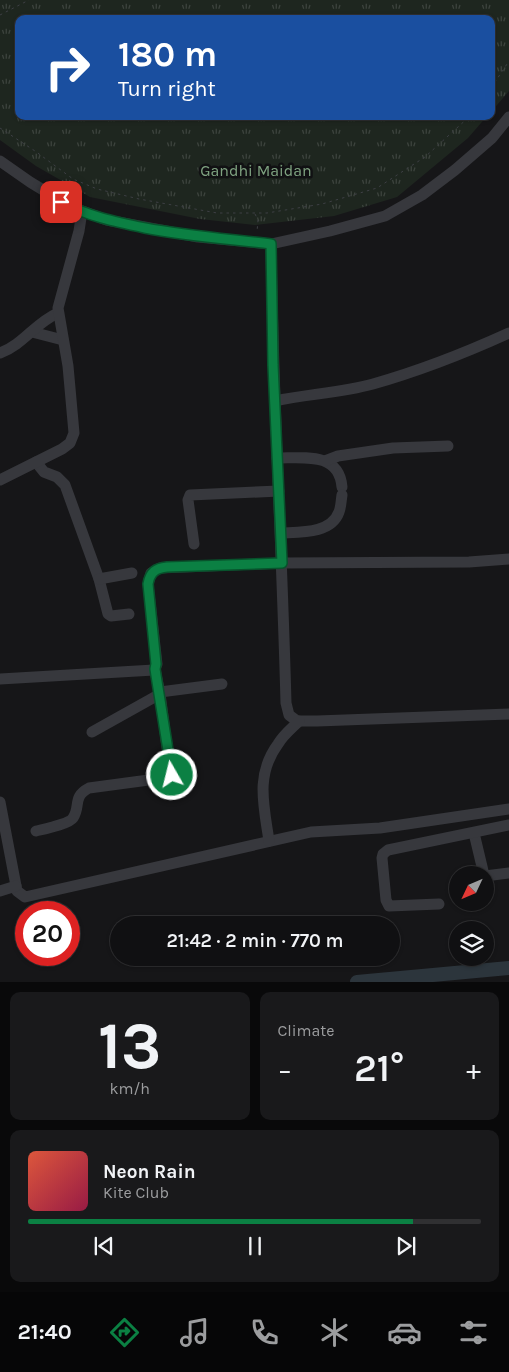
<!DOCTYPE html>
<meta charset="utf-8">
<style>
:root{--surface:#101012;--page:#19191b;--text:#f1f3f6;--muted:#9c9d9f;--line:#303032;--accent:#0b8043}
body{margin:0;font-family:Karla,sans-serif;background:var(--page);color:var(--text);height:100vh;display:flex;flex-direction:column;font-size:19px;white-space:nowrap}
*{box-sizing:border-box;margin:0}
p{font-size:16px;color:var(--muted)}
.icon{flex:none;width:28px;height:28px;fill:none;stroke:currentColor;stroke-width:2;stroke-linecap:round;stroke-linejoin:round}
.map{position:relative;height:982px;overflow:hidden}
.side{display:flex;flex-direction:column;gap:10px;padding:10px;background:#09090a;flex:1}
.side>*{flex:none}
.top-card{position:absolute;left:15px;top:15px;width:480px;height:105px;border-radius:10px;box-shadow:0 1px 4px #0004,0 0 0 1px var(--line);background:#1a4fa0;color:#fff;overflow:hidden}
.needle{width:32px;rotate:226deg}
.tools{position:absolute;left:449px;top:866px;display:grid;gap:10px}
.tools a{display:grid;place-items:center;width:45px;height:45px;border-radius:50%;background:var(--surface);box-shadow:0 1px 4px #0004,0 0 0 1px var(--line);font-size:25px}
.speed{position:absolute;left:15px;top:901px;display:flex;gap:10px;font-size:25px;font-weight:700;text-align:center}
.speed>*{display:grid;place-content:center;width:65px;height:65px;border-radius:50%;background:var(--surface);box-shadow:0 1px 4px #0004,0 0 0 1px var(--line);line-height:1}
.speed .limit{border:8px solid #d22;background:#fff;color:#111}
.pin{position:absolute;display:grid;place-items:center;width:42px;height:42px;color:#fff;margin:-21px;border-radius:10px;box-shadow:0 2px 8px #0006}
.me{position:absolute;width:55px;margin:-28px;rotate:352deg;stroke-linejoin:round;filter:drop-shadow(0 0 4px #0008)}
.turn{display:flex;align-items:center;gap:18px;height:105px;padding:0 20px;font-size:22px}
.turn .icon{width:65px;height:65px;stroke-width:2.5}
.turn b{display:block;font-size:35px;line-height:42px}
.big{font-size:38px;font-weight:600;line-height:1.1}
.side .widget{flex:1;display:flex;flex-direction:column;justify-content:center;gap:8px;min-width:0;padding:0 18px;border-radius:10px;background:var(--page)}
.side .dial{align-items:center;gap:0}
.dial b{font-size:65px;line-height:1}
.song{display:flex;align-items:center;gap:15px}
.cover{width:60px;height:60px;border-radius:8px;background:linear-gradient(135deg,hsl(10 70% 55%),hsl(340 70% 35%))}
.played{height:5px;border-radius:2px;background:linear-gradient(90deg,var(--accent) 85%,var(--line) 85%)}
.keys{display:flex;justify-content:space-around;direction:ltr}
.heat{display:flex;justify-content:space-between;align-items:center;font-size:28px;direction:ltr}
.side .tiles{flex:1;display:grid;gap:10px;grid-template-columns:1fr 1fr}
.widget:last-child{grid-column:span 2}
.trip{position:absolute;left:110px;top:916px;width:290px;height:50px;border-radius:25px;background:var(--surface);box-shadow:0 1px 4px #0004,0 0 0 1px var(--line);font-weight:600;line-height:50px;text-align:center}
.menu{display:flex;height:80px;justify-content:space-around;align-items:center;background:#060607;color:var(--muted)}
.menu .icon{width:35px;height:35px}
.menu .on{color:var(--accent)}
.menu b{font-size:22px;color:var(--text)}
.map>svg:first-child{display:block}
</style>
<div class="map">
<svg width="509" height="982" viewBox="0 0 509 982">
<defs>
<pattern id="park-tufts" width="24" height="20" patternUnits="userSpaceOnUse" patternTransform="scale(1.25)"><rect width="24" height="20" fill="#1e261f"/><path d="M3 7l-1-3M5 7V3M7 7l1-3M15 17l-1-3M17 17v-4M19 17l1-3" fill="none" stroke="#3c433d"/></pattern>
</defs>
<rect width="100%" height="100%" fill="#161618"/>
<!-- park -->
<polygon fill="url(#park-tufts)" points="0,0 509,0 509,91 491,112 491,19 19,19 19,116 487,116 468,138 397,197 334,216 255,225 200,219 90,197 36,166 0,140"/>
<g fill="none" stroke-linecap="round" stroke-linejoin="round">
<!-- river -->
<polyline stroke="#2c353c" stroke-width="14" points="357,982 509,968"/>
<!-- path -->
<g stroke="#3d3f44" stroke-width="1" stroke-dasharray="2.5 4" stroke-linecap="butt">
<polyline points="0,15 29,0"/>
<polyline points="491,88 509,61"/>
<polyline points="0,128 35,151 73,179 97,189 139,199 217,213 267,213 322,204 377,188 425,157 470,116"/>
<polyline points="255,214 258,220 257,232"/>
</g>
<!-- minor -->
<g stroke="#37383d" stroke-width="11">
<polyline points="0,161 30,182 71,207 107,220 198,237 271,244 330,231 385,216 422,195 455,170 492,138 509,117"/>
<path d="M271,244C273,397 282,550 286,703L289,715L297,721H317L509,714"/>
<polyline points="32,332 63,340"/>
<path d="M0,353C24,344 35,323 58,313"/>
<path d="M275,401C307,394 340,393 373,384C419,371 465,353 509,333"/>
<path d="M277,458C304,458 339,452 342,487"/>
<polyline points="325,461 338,456 393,448 448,446"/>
<polyline points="36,462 44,472 57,477 65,485 99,579 108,614 111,616 129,614"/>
<polyline points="0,480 62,449 70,443 74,433 68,366 58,308 79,231 82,211"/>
<path d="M281,533C300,532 331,534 339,512C341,507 341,501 342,495"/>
<polyline points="194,544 188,500 190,495 279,491"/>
<polyline points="99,579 132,573"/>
<polyline points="0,679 154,670 157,664 148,584 151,573 160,568 282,563 469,562 509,559"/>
<polyline points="160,692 222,684"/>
<polyline points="92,732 160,694"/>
<polyline points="0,802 17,891 25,897 311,832 380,828 509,809"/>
<path d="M36,831C44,829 69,824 73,818C81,806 72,797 89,788L171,777L160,694L155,669"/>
<polyline points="474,833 484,875"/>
<path d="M269,841C264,806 255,775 278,744C283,735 292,728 299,721"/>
<polyline points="485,876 509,873"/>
<polyline points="0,891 16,886"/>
<polyline points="439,904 389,906 386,900 382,858 383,854 388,850 509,825"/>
</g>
</g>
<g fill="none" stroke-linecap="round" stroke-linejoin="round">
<!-- route casing -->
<g stroke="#07532c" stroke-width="12">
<path id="route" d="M61,202C87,216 116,222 145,228C187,236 229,239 271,244L273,365L282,563L167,567C156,568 150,572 148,584L156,664L155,669L172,775"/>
</g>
<!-- route -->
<use href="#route" stroke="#0b8043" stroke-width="9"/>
</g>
<g text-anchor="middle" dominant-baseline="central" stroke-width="5" stroke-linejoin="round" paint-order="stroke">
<!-- park labels -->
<g font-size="16" fill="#7fa381" stroke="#111113">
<text x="256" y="170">Gandhi Maidan</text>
</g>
</g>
</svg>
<div class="tools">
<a><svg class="needle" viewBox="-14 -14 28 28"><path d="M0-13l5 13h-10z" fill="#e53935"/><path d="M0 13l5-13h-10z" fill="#9c9d9f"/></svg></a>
<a><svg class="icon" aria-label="layers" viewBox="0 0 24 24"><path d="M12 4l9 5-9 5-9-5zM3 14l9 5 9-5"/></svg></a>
</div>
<div class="speed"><div class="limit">20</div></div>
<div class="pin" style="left:61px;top:202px;background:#d93025"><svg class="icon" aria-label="arrive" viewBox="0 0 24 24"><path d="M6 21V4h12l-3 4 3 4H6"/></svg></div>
<svg class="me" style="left:172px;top:775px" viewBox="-20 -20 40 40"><circle r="17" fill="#0b8043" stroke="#fff" stroke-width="3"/><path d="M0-11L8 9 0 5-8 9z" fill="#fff"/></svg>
<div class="trip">21:42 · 2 min · 770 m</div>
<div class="top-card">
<div class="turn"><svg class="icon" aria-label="right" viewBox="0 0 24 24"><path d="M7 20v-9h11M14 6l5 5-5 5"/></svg><div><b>180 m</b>Turn right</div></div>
</div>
</div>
<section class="side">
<div class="tiles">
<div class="widget dial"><b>13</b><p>km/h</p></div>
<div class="widget"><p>Climate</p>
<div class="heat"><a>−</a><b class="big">21°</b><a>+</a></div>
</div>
<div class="widget">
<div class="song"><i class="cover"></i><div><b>Neon Rain</b><p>Kite Club</p></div></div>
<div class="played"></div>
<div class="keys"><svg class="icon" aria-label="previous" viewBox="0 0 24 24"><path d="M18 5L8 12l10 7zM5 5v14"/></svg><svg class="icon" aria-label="pause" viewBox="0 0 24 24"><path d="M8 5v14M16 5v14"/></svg><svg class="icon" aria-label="next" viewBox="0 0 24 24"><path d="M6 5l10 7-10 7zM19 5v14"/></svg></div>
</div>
</div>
</section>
<nav class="menu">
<b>21:40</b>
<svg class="icon on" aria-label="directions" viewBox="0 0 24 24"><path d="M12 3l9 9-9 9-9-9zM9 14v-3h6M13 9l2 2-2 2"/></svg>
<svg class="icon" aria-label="music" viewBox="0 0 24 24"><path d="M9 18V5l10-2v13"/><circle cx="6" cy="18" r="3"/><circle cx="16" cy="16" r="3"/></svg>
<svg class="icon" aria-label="phone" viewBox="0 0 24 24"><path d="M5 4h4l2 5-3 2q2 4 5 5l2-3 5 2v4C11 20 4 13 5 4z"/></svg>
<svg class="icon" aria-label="climate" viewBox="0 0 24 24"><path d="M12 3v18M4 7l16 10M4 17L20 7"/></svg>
<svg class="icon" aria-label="car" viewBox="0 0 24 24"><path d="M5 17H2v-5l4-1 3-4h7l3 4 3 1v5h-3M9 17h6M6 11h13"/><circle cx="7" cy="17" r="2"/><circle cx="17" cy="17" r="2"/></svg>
<svg class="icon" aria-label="filters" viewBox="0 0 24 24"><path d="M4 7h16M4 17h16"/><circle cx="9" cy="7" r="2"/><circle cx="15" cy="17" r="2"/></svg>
</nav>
